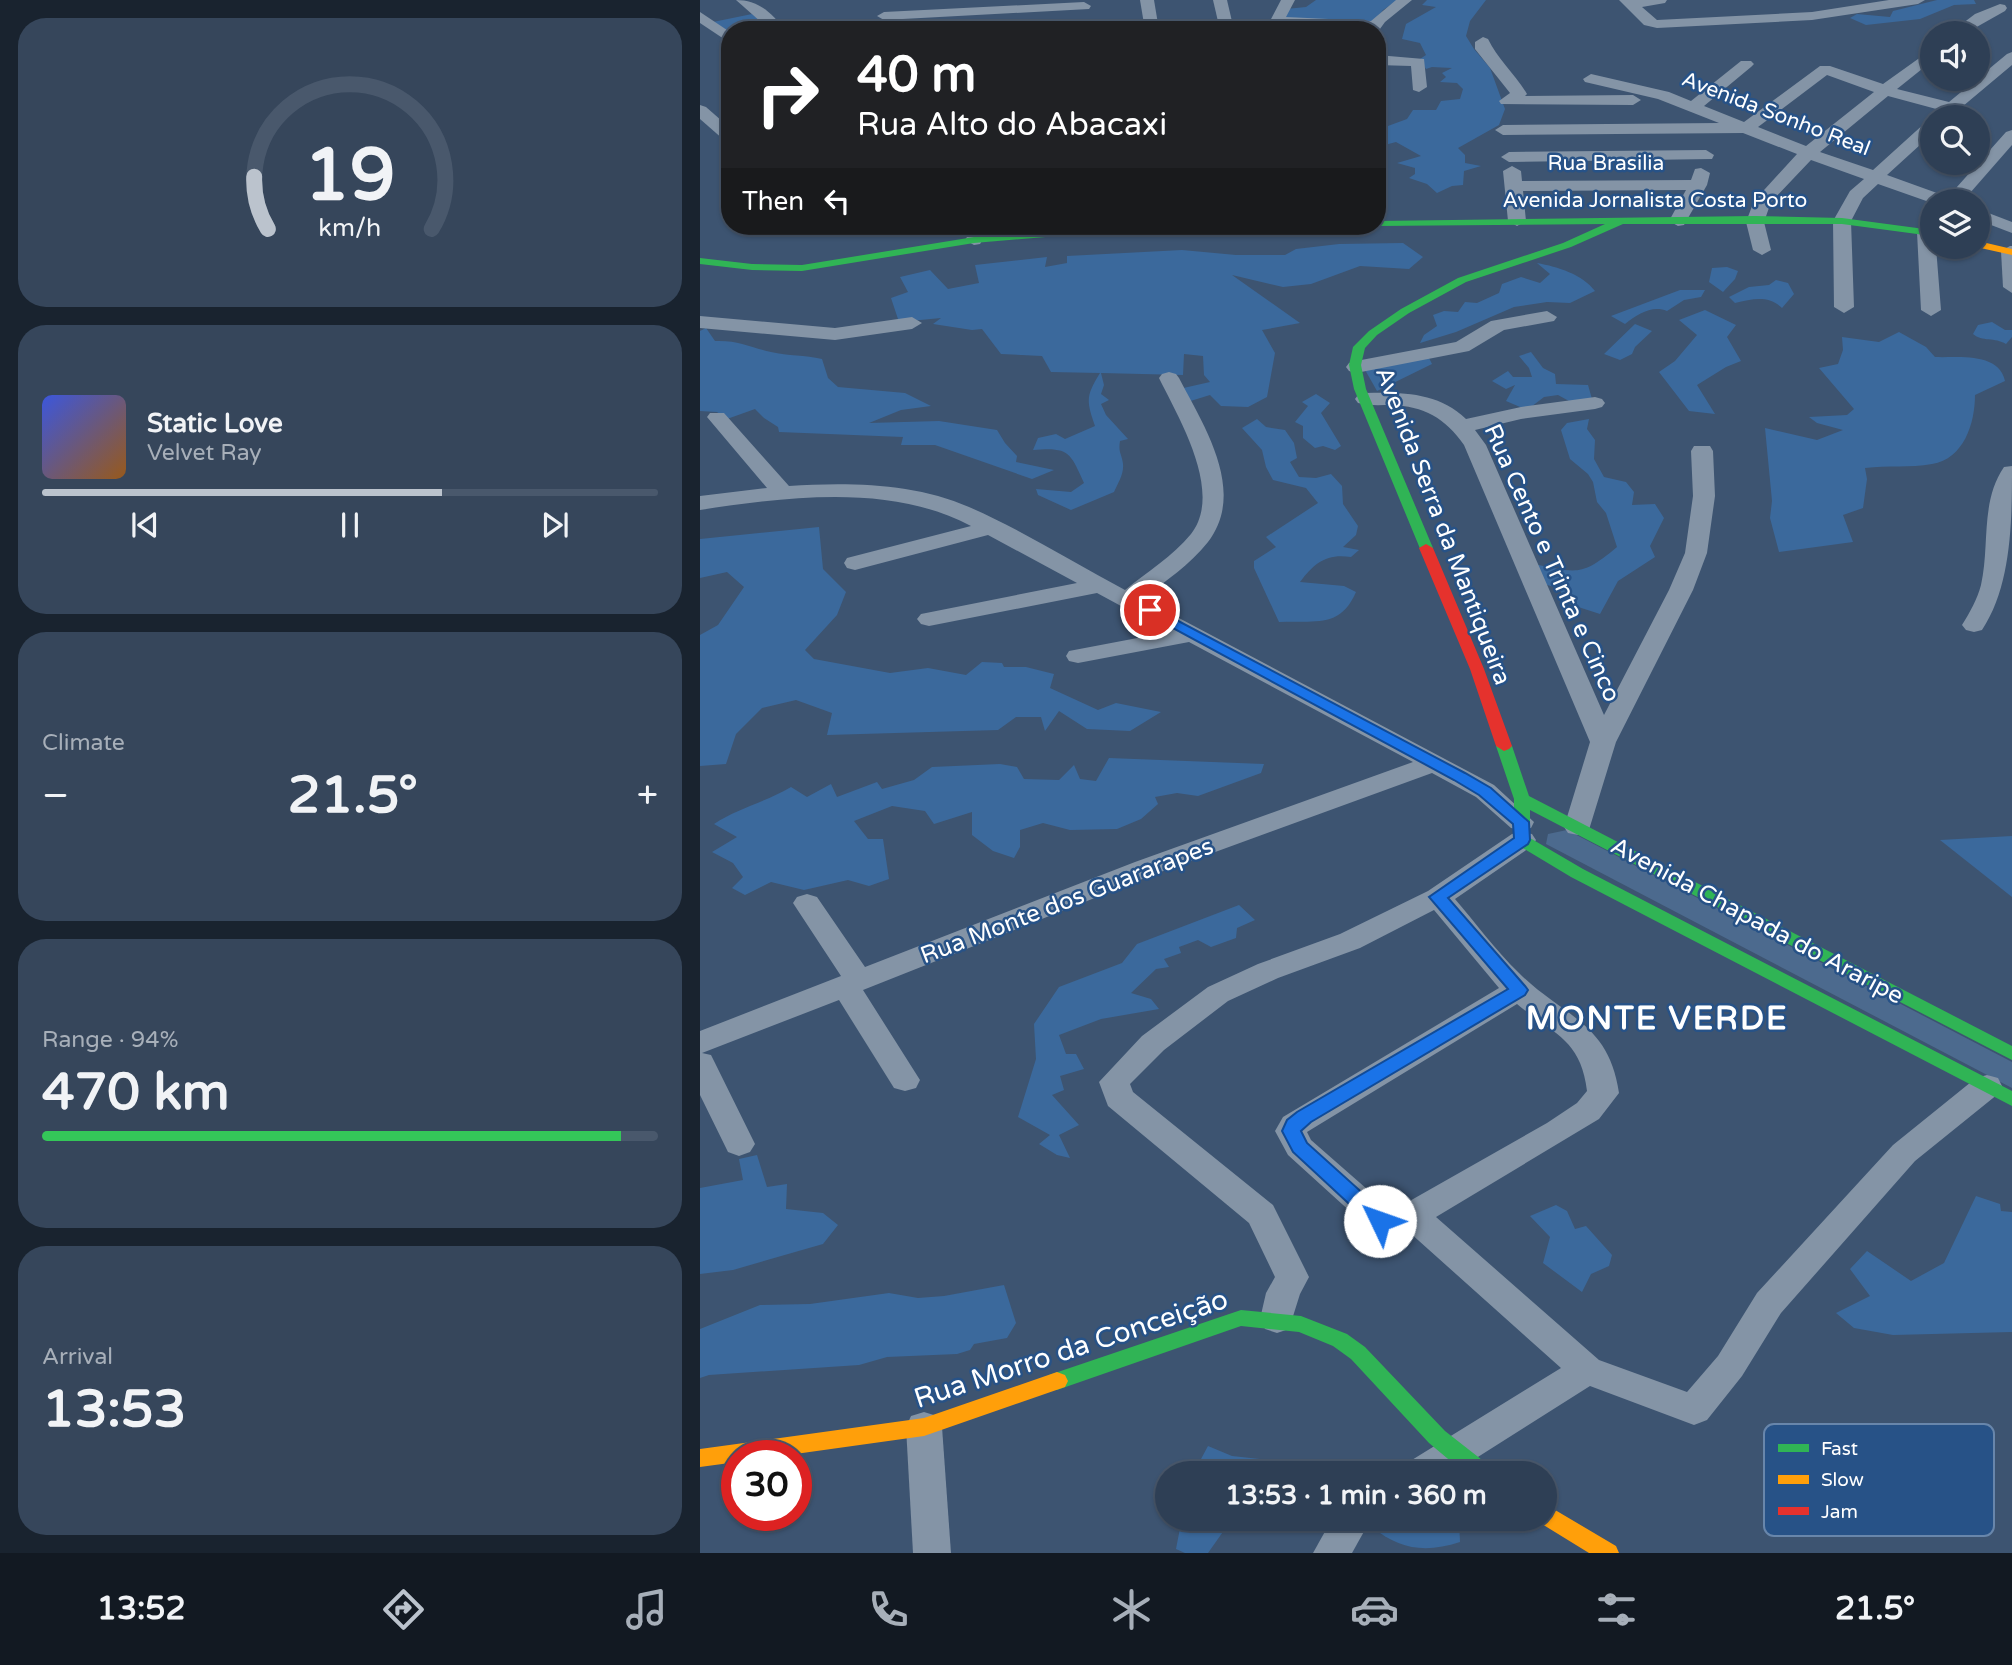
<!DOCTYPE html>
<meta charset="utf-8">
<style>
:root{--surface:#2e3f55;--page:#36465b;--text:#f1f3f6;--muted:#a7afb9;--line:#49586c;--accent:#bbc3cd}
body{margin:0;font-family:"Varela Round",sans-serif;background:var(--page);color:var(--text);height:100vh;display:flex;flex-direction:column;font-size:26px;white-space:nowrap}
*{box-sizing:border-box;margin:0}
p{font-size:23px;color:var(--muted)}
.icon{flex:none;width:38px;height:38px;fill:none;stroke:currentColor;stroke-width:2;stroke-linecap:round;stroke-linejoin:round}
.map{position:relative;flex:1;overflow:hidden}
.details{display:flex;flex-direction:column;gap:18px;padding:18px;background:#19232f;width:700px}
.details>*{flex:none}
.guide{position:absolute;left:21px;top:21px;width:665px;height:214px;border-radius:28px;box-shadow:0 2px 5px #0004,0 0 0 2px var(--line);background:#202124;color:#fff;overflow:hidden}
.buttons{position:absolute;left:1220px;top:21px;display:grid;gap:14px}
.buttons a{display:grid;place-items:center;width:70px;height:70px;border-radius:50%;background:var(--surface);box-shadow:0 2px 5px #0004,0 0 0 2px var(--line);font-size:35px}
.speed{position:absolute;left:21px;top:1440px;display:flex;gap:14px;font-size:35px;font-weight:700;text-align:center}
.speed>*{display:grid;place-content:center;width:91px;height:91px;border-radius:50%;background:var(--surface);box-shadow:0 2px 5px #0004,0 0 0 2px var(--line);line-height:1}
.speed .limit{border:10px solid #d22;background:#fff;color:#111}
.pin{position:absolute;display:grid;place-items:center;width:60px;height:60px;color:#fff;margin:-30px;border:4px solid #fff;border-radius:50%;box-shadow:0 2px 7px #0007}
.me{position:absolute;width:77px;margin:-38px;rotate:312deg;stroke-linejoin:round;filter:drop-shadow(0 0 5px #0008)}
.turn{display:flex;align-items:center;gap:24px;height:147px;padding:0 21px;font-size:32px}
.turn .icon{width:91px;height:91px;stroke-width:2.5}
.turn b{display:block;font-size:49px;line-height:60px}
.then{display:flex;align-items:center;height:66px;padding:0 21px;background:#0003;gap:14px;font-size:26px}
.big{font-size:52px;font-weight:800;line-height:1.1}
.details .card{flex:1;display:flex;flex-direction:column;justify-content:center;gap:10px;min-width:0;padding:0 24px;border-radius:28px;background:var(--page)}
.details .dial{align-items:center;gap:0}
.dial svg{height:182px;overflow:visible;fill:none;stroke:var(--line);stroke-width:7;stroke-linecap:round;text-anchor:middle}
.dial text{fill:var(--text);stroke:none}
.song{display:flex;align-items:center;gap:21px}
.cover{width:84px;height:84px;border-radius:10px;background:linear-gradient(135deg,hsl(230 70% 55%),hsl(30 70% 35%))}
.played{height:7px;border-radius:4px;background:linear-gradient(90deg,var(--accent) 65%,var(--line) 65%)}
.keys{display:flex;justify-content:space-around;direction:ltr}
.heat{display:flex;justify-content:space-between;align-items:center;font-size:38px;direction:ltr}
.charge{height:10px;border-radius:5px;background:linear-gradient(90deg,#34c759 94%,var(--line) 0)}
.trip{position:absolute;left:455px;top:1461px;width:402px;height:70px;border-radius:35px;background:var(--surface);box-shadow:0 2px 5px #0004,0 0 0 2px var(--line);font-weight:800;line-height:70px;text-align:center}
.tab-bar{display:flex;height:112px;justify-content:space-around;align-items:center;background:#121922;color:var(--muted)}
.tab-bar .icon{width:49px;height:49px}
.tab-bar .selected{color:var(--accent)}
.tab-bar b{font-size:32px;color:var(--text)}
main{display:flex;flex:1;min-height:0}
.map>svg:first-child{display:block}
</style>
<main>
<section class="details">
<div class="card dial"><svg viewBox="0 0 100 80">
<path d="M14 69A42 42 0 1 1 86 69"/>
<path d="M14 69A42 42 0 0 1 8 46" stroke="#bbc3cd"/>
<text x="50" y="56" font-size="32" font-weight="700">19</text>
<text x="50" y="72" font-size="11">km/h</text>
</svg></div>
<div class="card">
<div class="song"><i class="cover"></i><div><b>Static Love</b><p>Velvet Ray</p></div></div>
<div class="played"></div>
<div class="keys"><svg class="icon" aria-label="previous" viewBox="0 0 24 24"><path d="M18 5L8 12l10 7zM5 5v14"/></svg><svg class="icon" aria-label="pause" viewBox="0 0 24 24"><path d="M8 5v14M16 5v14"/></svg><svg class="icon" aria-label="next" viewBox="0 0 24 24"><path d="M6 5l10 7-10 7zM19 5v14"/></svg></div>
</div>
<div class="card"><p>Climate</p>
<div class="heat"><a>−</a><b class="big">21.5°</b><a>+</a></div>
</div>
<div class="card"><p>Range · 94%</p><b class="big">470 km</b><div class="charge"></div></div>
<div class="card"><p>Arrival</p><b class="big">13:53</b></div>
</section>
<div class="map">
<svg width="1312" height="1553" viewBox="0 0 1312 1553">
<rect width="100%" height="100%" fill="#3d5471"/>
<!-- green -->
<g fill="#3b699c">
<polygon points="616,0 698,0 683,10 672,25 608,22 583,17 586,9 606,7"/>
<polygon points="727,0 786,0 770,21 766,36 774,49 790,68 805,109 799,125 758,148 765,155 765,163 781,166 764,171 763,185 752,186 737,193 727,184 709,178 715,174 715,168 697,163 721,156 696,142 677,147 677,130 707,119 713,110 736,110 741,101 760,99 763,89 757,83 740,82 746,77 742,73 752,68 732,67 726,69 720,59 726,55 720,43 702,39 706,24 736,7 722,5"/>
<polygon points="1237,0 1274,0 1276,4 1254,5 1220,19 1166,25 1150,18 1157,14 1190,17 1193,11"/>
<polygon points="52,14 66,24 30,32 13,22"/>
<path d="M703,243L723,257L709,269L660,266L611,284L583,287L532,275L600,323L562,330L575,353L567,397L548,407L521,406L510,395L484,403L479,389L510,382L504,375L503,356L484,354L483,375L401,373L404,385L401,394L409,400L401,404L406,415L428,439L420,441C418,453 422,454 423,464C424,474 418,483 414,492L371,510L338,495L336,489L371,492L384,483C370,452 369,447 333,450L338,438L356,434L365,439L395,426C386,400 386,396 400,373L351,372L342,356L301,354L282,329L272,330L233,324L241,318L199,322L191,298L208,292L200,277L230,270L248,289L279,283L275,265L347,257L345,267L367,263V256L482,250L536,255H585L596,249L639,244Z"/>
<path d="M837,263C858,267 882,274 895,291L870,303L847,302L814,307L756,332L720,343L724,335L737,326L733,315L744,311L758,312L765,302L777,303L799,293L802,284L821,277L840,283L850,274Z"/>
<polygon points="1027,267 1038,271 1035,279 1023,292 1009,282 1012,268"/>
<path d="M1076,280L1088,283L1094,294L1082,308C1068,295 1053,299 1035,303L1029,297L1049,287L1069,285Z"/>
<path d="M980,290H1005L1001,297L984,300L967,311C952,305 938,314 925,324L911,316Z"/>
<polygon points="1005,310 1036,325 1027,337 1041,361 1026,367 997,385 1015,414 989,411 959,372 975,361 997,335 979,320"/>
<path d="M1292,322L1305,330H1312V337L1306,344C1295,337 1282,342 1273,334L1278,325Z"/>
<polygon points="935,324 952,331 935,347 932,354 920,360 904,354"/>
<path d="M6,328L15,341C38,340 49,347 71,352C88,356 105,355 122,359L128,378L138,387L205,393L231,406L201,410L169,423L239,421L297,430L305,443L317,456L316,462L354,470L332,479L235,445H201L203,437L79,432L78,427L64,418L55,409L27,419L17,412L0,411V331Z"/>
<path d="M1199,332L1226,347L1235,357C1258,358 1299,352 1305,381L1275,395C1275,423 1264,459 1232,464C1210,468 1187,465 1165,468L1167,479L1163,508L1143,515L1153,542L1079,552L1070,518L1072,501L1065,428L1117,440L1143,430L1117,423L1109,417L1147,415L1154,409L1119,368L1138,364L1143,350L1142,337L1179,342Z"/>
<polygon points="831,352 843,368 855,374 856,384 888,385 892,399 869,401 858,395 844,397 827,410 806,401 815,385 806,389 792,381 808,371 813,377 832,377 829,368 819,356"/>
<polygon points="728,356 732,364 677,391 664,368"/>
<polygon points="616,394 630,403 621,413 641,446 635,450 623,446 615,448 603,438 603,426 595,422 608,406 602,402"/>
<path d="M557,419L566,427L585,430L594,443L597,458L590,462L599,477L616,478L631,474L642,486L643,504L658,526L656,535L643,547L659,550L651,557C627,553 614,563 600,582L644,586L656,592C640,629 615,620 579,622L554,568V561L576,547L566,537L618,503L606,488L573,480L566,467L562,450L542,428Z"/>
<path d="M889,419L887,429L895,440L894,459L904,477L926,482L934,492L932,505L955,504L964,518L950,546L955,557L918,581L900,614L869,604L858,588L840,583L833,564C877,572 880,578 917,547L906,513L897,502L893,482L888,474L870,459L861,430L867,423Z"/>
<polygon points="119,527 123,569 146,592 137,615 105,650 114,659 190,673 228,668 266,675 282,662 302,663 304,667 326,667 354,674 350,688 398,710 416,703 461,712 430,731 387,729 359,711 345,731 341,717 316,717 298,730 127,735 132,713 96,700 62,708 36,734 26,764 0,766 0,635 18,625 44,587 27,572 0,578 0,539"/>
<path d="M409,758L564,764L561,773L498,796L477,793L455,797L458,804L441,819L417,829L370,830L343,823L320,830V847L314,858L293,851L272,835V812L234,824L225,811L192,806L154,821L168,839H183L189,879L169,886L148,880L104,890L71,882L45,895L32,888L43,877L33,863L12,852L37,837L14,824C38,808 66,802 91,787L107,797L131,784L137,797L177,782L182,789L214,780L232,767L300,764L317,767L324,779L359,780L374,765L380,779L396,781Z"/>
<polygon points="1312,836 1312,897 1240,840"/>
<polygon points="539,905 555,920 537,928 536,938 511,947 498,940 479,947 481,953 464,959 469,967 456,969 431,993 451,999 459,1009 401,1019 359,1035 366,1054 376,1054 384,1069 360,1076 364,1090 352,1095 379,1125 359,1135 370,1158 357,1155 339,1144 350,1135 318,1117 336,1059 334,1024 359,987 422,963 437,944"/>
<polygon points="57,1155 67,1187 87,1184 86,1209 123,1213 138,1225 123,1244 33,1270 0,1274 0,1188 43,1180 39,1159"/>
<polygon points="1276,1196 1300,1204 1301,1211 1312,1212 1312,1332 1193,1335 1154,1328 1136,1313 1170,1296 1150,1269 1167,1251 1211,1281 1244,1263"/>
<polygon points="856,1205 867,1211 875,1229 886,1226 912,1255 909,1266 891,1274 882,1292 843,1263 850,1237 830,1216"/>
<polygon points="304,1285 316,1323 307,1338 274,1344 270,1350 257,1354 187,1357 159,1365 9,1375 0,1378 0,1329 60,1305 110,1304 189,1293 218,1298 244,1296"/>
<polygon points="508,1446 532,1456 569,1460 570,1473 499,1473 501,1459"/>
<polygon points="471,1519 532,1519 508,1553 485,1553 476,1549 481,1523"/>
<path d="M674,1519H759L760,1542C726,1553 700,1550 672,1527Z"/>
</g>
<!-- water -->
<polygon fill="#4c6a8e" points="867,830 1312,1062 1312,1088 846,844 848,834"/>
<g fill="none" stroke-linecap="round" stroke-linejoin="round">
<!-- street -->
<g fill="#8494a6" fill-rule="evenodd">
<path d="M36,0C58,0 71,12 85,30H70Z"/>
<polygon points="440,0 454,0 459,30 445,30"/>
<polygon points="513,0 527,0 534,30 520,30"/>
<polygon points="581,0 595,0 586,17 671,21 696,0 712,0 685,22 677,33 677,30 572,24 570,21"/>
<polygon points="919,0 967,0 965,3 942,7 957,20 1112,12 1189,0 1225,0 1218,4 1112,20 957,28 944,25"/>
<polygon points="384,2 391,6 389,9 184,20 177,16 184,12"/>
<polygon points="1300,4 1305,5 1307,8 1305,11 1266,33 1250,33 1275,14"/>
<polygon points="0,12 30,32 30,43 0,23"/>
<polygon points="384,23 389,24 390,30 336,30 343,26"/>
<path d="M783,37L788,39C797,58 815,74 827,94L825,96L933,95L941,100L933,105L801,104L799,101L810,93L775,49V42Z"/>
<path d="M1232,49V61L1197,89L1249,102L1307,54L1312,52V65L1250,117H1233L1240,110L1188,96L1120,152L1173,170L1226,122L1232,120V134L1187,175L1248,197L1306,132L1312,130V145L1263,201L1232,203L1178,184L1163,198L1151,221L1154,307L1144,313L1134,307L1133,221L1150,191L1164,179L1111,160L1071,202L1064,222L1071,250L1062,255L1053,250L1046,222L1054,201L1097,154L1043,133L803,135L795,130L803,125L1019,123L958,99L885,82L883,79L891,74L969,92L991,101L1041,61H1051L1054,64L1051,67L1004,106L1044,122L1120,66H1130L1183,84ZM1127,75L1174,92L1106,146L1058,127Z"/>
<polygon points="677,55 724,59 727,87 719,92 713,90 711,66 677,65"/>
<polygon points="0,105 6,107 30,128 30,142 24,140 0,119"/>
<polygon points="1006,150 1014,155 1012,159 809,162 801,157 809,152"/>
<polygon points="812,166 821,171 822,181 991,180 995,169 1001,168 1010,173 1007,185 984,225 978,226 969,221 986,190 823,191 826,221 817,226 808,221 803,171"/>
<polygon points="1278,209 1312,222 1312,233 1278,220"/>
<polygon points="1232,220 1232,247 1236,247 1241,310 1231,316 1221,310 1217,232 1226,221"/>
<polygon points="274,226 292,226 280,244 274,245 265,240"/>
<polygon points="1310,246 1312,246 1312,293 1303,287 1301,251"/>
<polygon points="847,311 857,317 854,321 804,330 769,351 656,373 649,371 646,367 649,363 656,361 756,342 791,321"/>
<polygon points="0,316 135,328 212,317 222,323 212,329 135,340 0,328"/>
<path d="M469,372L476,374L479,378C504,426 547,491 508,542C490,565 465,581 443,599L794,785L834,822L831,828L821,830L811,828L776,797L732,773L455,874L163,990L220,1080L216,1088L205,1091L194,1088L139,1000L2,1053L11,1055L15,1063L55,1144L50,1152L39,1156L28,1152L0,1095V1031L141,976L93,903L97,897L107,894L117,897L165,967L435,862L713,762L489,642L378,663L369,661L366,656L369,651L469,632L397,593L229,626L221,624L217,619L221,614L377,583L288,535L155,570L147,568L144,563L147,558L271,526C190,483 87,497 0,510V496L67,488L7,417L10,413H24L89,486C147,482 215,483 269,507C322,530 374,563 425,590C447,572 473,556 491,534C524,492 478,417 459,378L462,374Z"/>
<path d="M665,393C701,392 739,392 766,419L821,407L895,397L902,399L905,403L902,407L895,409L821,419L775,430L786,445L904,715L969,590L985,553L993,496L991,451L994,446H1010L1013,451L1015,496L1007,553L993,590L916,742L888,833L878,835L868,833L864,827L890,742L764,445C745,418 724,406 691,405C680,405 669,406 658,403L655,399L658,395Z"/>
<path d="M1312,466C1312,519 1312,585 1282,630L1274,632L1266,630L1262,625C1270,612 1277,600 1281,585C1290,546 1280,502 1304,467Z"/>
<path d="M822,832L832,834L836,840L832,846L755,899C776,923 795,950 819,973C863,1017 909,1022 919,1093L899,1119L736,1217L899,1360L987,1392L1018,1356L1057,1293L1193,1145L1276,1078L1287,1075L1298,1078L1302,1086L1298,1094L1215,1161L1081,1313L1042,1376L1007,1420L994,1425L890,1386L751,1474H702L707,1463L861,1368L709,1232L691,1240L675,1234L588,1155L575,1131L583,1117L799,988L734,910L660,948L578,978L528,1001L464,1050L430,1084L433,1092L573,1205L609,1277L600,1294L589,1329L577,1333L565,1329L560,1319L566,1293L575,1277L549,1223L408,1106L399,1082L442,1036L508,987L558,964L640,934L728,891L812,834ZM817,1004C853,1034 881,1039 887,1091L877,1103L847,1123L692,1211L611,1140L607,1132Z"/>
<polygon points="224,1412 237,1416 242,1427 251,1553 213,1553 206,1427 211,1416"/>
<polygon points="632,1519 671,1519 652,1553 613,1553"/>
</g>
<!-- fast -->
<g fill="#30b455" fill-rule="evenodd">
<polygon points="1055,216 1142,218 1232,230 1232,236 1142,224 923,224 871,247 766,282 709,313 677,335 665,348 661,365 666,389 733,548 726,552 721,551 654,389 649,365 653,347 669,331 701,309 758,278 863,243 905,224 673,226 677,226 677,221"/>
<polygon points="465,226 592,226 587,229 381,234 274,243 102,271 52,270 0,264 0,258 52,264 102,265 274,237 381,228"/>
<polygon points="804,741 812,746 829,796 1312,1046 1312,1060 830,810 830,838 883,869 1312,1091 1312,1106 871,877 816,844 814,840 814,799 796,746"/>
<polygon points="541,1310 601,1316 647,1334 665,1347 745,1431 791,1467 794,1474 766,1474 729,1443 651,1359 633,1346 599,1332 541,1326 357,1390 349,1387 346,1381 349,1375"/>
</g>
<!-- slow -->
<g fill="#ff9f0a" fill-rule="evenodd">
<polygon points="1278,241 1312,249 1312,255 1276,247"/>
<polygon points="357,1372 365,1375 368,1381 365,1387 224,1436 81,1456 37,1456 37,1462 0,1467 0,1449 224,1418"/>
<polygon points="845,1504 916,1546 919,1553 889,1553 837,1521 836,1519 845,1519"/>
</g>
<!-- jam -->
<polygon fill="#e5322d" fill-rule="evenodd" points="726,544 733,548 784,669 812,746 809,749 804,751 796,746 770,669 719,548"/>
</g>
<!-- route -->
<polygon fill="#1a73e8" stroke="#114b97" stroke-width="2" points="450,606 765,773 791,788 829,822 830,840 828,844 748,898 825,986 828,990 825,995 611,1122 601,1131 607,1143 687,1215 690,1221 687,1226 680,1228 673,1226 593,1152 582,1131 587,1120 597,1112 808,989 729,897 814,838 813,824 779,795 754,780 445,613 443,610 445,607"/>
<g text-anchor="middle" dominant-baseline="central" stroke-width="5" stroke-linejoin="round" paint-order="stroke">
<!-- far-street labels -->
<g font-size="21" fill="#fff" stroke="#275287">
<text transform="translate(1076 114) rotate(21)">Avenida Sonho Real</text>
<text x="906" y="163">Rua Brasilia</text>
<text x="955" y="200">Avenida Jornalista Costa Porto</text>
</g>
<!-- street labels -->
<g font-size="24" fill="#fff" stroke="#275287">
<text transform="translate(743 526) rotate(69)">Avenida Serra da Mantiqueira</text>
<text transform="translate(852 563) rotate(66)">Rua Cento e Trinta e Cinco</text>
<text transform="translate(367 901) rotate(-21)">Rua Monte dos Guararapes</text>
<text transform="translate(1057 921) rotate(28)">Avenida Chapada do Araripe</text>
</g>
<!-- near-street labels -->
<g font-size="28" fill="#fff" stroke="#275287">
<text transform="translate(371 1349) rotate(-18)">Rua Morro da Conceição</text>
</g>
<!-- district labels -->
<g font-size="32" font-weight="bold" letter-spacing="2" fill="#fff" stroke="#275287">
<text x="957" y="1019">MONTE VERDE</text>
</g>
</g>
<!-- legend -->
<rect x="1064" y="1424" width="230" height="112" rx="10" fill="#275287" stroke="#6886ab" stroke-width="2"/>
<rect x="1078" y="1444" width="31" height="8" fill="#30b455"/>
<rect x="1078" y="1475" width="31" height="9" fill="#ff9f0a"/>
<rect x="1078" y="1507" width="31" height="8" fill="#e5322d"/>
<g font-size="19" fill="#fff">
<text x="1121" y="1455">Fast</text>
<text x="1121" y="1486">Slow</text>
<text x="1121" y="1518">Jam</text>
</g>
</svg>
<div class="buttons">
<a><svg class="icon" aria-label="sound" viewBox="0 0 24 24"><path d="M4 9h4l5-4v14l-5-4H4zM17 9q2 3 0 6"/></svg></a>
<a><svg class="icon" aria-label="search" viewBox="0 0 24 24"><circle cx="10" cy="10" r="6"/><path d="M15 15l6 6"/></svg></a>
<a><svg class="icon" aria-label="layers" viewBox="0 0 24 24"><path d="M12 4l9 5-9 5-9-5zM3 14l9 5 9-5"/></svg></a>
</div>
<div class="speed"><div class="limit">30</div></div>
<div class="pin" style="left:450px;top:610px;background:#d93025"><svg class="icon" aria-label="arrive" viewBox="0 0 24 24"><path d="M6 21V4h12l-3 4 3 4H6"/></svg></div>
<svg class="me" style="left:680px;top:1221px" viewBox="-20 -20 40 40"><circle r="19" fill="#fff"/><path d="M0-13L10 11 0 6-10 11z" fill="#1a73e8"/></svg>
<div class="trip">13:53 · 1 min · 360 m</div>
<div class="guide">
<div class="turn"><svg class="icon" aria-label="right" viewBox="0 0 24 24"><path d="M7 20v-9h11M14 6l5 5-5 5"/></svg><div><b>40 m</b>Rua Alto do Abacaxi</div></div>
<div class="then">Then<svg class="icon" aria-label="left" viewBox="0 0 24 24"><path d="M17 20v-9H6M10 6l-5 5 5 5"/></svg></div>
</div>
</div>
</main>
<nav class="tab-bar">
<b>13:52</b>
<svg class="icon selected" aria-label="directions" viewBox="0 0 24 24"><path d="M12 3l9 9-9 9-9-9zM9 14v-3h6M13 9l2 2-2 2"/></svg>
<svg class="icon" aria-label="music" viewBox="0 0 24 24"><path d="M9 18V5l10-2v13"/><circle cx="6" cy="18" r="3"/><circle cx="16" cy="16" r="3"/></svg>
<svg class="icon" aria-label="phone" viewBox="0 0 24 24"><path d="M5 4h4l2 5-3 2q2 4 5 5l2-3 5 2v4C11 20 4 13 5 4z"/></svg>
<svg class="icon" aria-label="climate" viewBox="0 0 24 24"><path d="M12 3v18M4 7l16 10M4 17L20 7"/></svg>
<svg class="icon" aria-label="car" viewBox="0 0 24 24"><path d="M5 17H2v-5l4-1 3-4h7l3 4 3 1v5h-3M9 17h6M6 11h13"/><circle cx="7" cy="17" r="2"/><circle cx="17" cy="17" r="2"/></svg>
<svg class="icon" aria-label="filters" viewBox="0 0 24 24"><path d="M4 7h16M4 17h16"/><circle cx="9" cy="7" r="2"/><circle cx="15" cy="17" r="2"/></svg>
<b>21.5°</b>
</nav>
